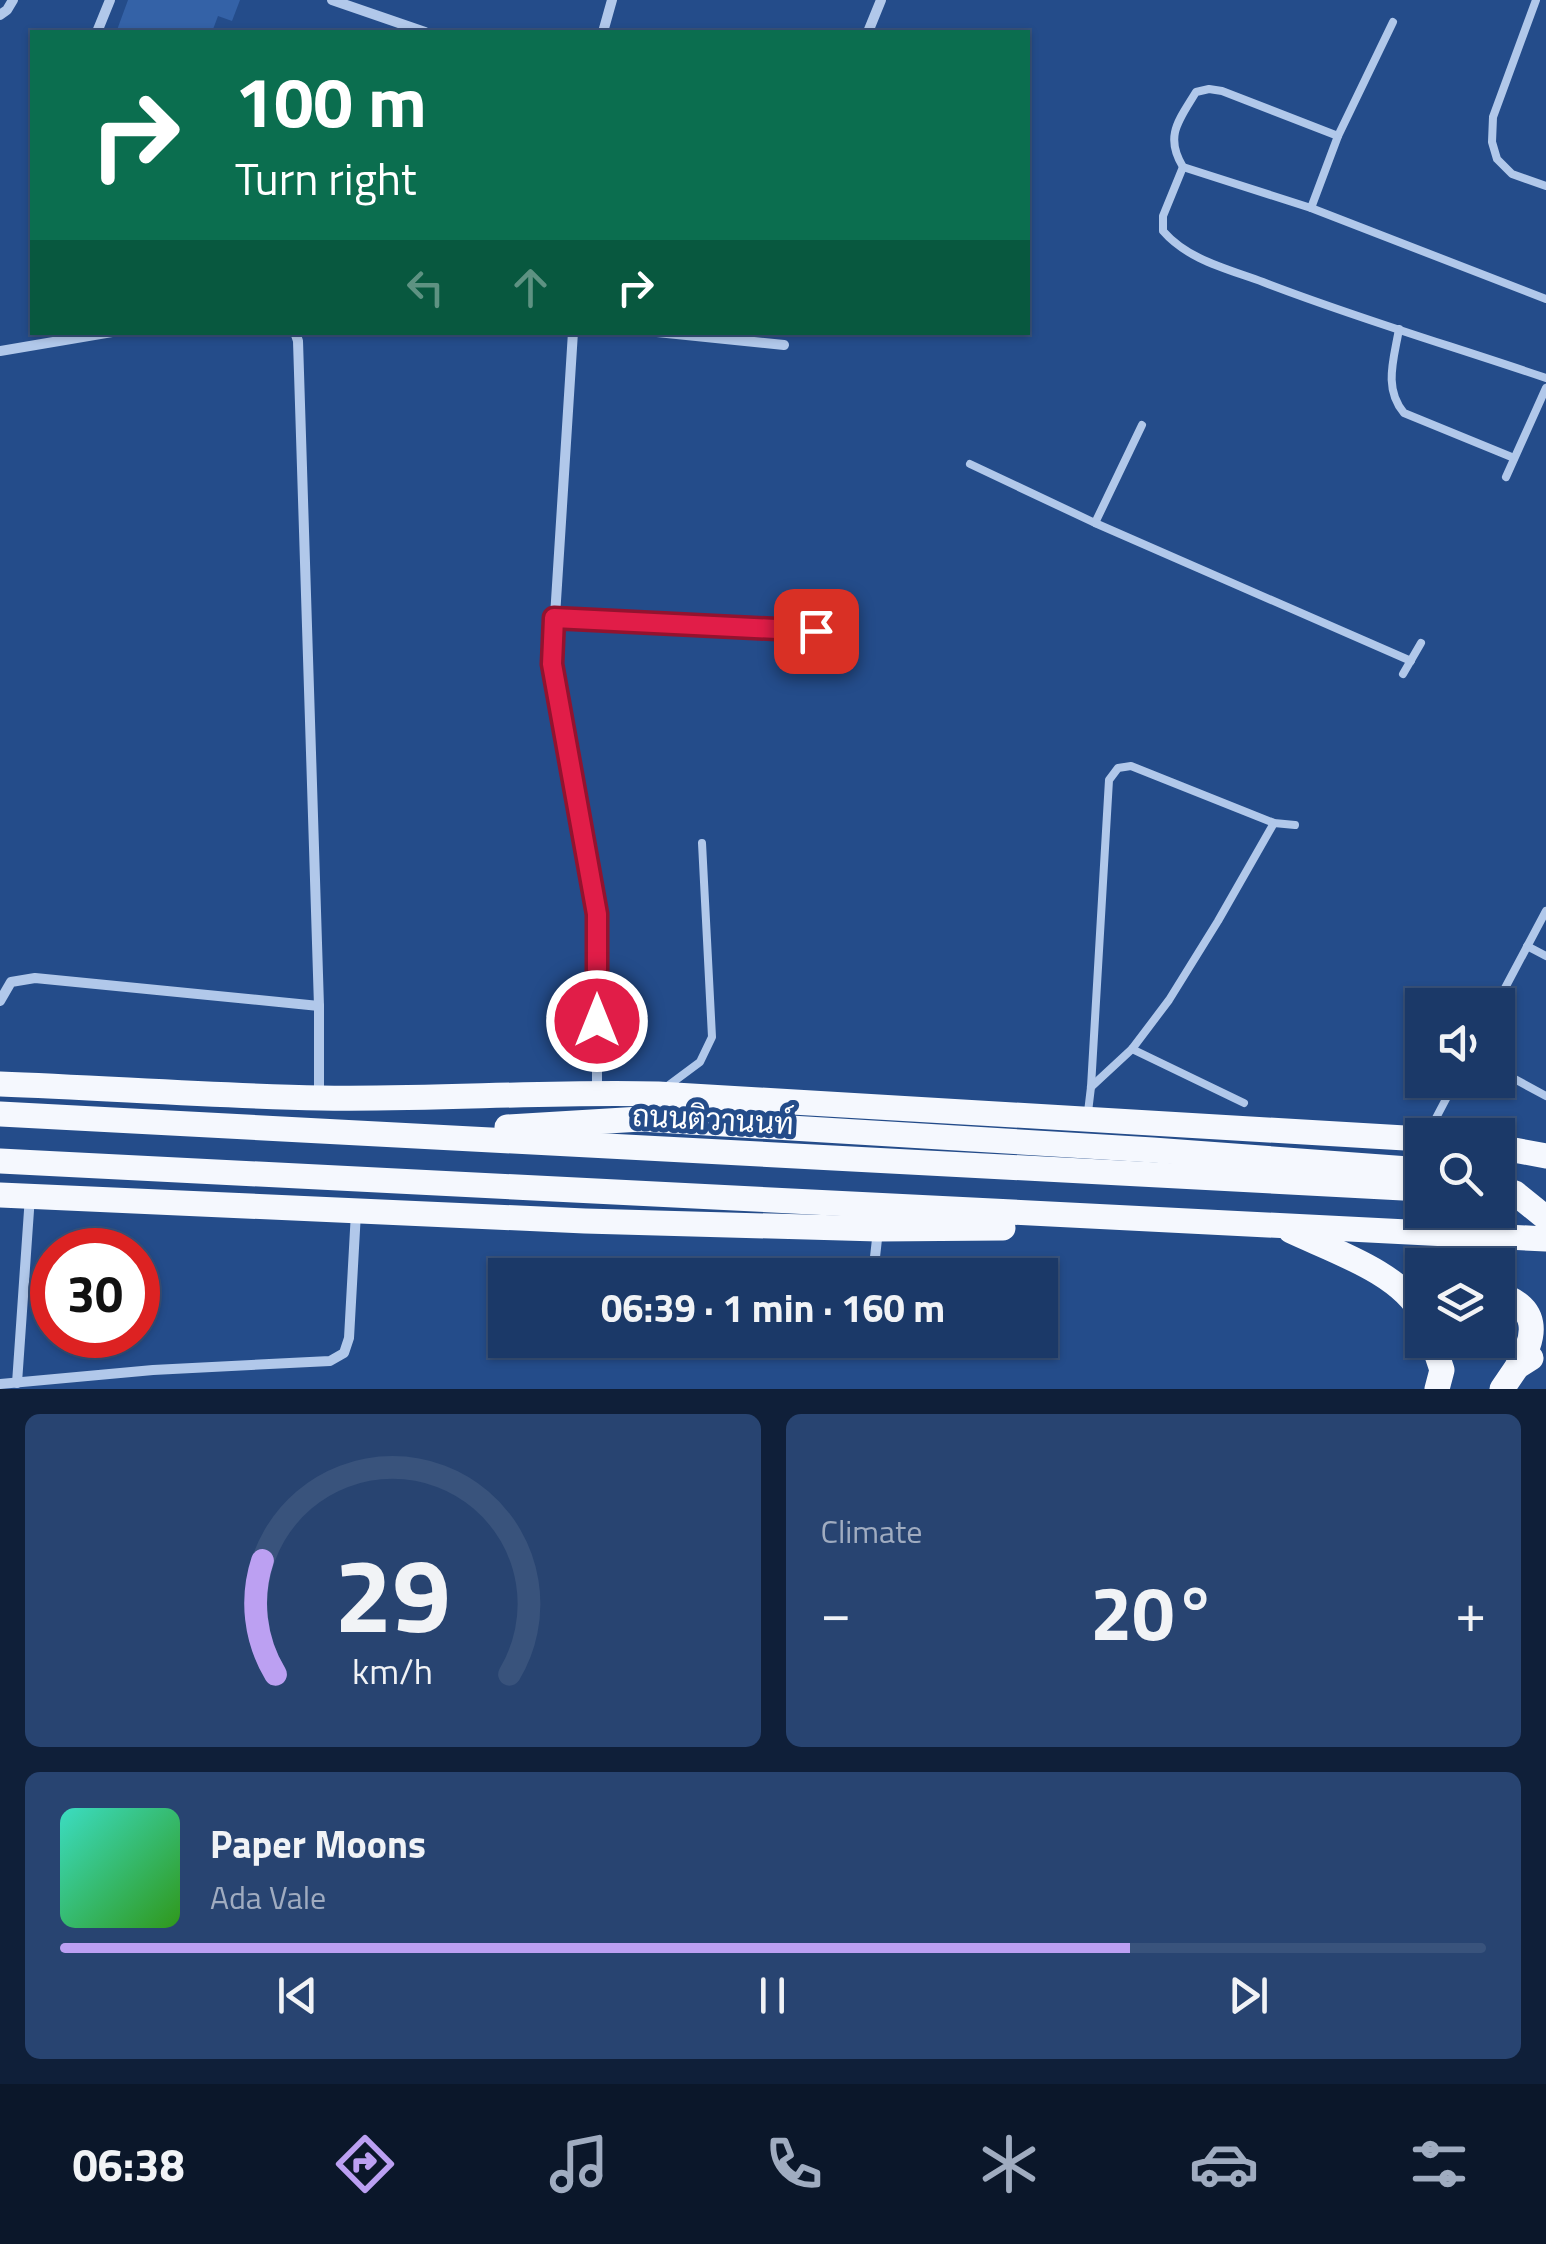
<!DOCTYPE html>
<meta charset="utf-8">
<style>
:root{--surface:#1b3968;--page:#284471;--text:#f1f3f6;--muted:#a0acc0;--line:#39537c;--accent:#bca0f2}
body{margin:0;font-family:"Titillium Web",Sarabun,sans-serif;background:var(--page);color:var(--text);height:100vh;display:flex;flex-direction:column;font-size:38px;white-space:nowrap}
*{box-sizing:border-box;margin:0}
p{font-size:32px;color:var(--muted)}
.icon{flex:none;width:55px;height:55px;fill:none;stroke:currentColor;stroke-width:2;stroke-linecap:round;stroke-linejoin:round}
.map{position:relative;height:1389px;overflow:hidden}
.panel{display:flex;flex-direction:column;gap:25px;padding:25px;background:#0f1f39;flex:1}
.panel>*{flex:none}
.top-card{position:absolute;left:30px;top:30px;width:1000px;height:305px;border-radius:0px;box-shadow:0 2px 8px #0004,0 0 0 2px var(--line);background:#0b6e4f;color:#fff;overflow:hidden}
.fabs{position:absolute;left:1405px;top:988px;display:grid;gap:20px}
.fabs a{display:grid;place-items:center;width:110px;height:110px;border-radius:0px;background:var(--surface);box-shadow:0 2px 8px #0004,0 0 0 2px var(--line);font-size:50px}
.speed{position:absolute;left:30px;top:1228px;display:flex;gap:20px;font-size:50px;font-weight:700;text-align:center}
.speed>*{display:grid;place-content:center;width:130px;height:130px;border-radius:50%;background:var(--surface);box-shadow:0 2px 8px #0004,0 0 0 2px var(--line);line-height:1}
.speed .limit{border:15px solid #d22;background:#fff;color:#111}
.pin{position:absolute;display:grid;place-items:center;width:85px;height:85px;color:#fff;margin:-42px;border-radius:20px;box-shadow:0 5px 15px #0006}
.me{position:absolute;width:110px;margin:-55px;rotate:0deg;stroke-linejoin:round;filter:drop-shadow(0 0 8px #0008)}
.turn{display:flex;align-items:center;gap:35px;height:210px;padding:0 40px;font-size:45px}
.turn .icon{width:130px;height:130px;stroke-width:2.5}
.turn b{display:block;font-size:70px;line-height:85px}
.lanes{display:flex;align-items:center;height:95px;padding:0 40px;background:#0003;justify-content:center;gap:50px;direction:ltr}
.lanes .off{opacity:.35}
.big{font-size:75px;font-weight:700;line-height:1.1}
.panel .tile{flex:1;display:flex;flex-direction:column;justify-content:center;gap:15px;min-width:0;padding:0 35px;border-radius:15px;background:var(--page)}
.panel .dial{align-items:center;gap:0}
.dial svg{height:260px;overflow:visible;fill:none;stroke:var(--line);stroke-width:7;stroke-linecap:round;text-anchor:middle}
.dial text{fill:var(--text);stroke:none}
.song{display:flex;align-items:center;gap:30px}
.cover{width:120px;height:120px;border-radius:15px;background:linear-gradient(135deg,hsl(170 70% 55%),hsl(110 70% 35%))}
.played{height:10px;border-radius:5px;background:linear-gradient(90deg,var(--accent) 75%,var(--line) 75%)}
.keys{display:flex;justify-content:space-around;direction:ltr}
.heat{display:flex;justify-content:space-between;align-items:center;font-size:55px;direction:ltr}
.panel .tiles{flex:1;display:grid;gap:25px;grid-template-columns:1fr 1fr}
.tile:last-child{grid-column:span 2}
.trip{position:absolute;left:488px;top:1258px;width:570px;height:100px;border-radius:0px;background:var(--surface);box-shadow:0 2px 8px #0004,0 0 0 2px var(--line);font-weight:700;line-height:100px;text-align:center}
.tab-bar{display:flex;height:160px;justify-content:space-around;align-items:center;background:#0b172a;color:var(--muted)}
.tab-bar .icon{width:70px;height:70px}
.tab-bar .active{color:var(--accent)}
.tab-bar b{font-size:45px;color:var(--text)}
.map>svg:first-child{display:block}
</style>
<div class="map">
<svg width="1546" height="1389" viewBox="0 0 1546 1389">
<rect width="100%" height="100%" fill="#244c8a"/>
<!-- building -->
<polygon fill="#3462a7" points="128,0 240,0 232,21 218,16 212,32 123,32 117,30"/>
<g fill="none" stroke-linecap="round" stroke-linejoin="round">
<!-- service -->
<g stroke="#b1c8ea" stroke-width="8">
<polyline points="1536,0 1493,117 1492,142 1497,159 1512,174 1546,186"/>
<polyline points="1393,22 1338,136 1311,208 1546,299"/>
<path d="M1183,167L1163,216V231C1188,260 1228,269 1263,282C1356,318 1452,346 1546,378"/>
<path d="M1311,208L1183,167C1164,136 1179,120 1196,92L1209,89L1222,91L1338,136"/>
<path d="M1399,329C1394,359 1383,388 1404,413L1514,458"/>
<polyline points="970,464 1095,523 1411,661"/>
<polyline points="1506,477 1546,388"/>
<polyline points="1095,523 1142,425"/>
<polyline points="1403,674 1421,643"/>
<polyline points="1527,946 1546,956"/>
<polyline points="1496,1005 1546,911"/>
<polyline points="1132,1049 1244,1103"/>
<polyline points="1498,1070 1546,1096"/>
<polyline points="1091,1087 1132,1049 1169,1000 1218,921 1274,823"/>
<polyline points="665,1088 700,1062 712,1037 702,843"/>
<polyline points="1088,1112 1091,1087 1109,780 1118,768 1131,766 1274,823 1295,825"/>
<polyline points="1427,1135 1456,1080"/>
</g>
<!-- minor -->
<g stroke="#b1c8ea" stroke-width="10">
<polyline points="332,0 425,32"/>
<polyline points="0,15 7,10 13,0"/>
<polyline points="97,32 110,0"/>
<polyline points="603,32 612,0"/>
<polyline points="868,32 881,0"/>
<polyline points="295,332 298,341 319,1006 319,1095"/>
<polyline points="573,332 552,664 597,914 597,1092"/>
<polyline points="657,332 784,345"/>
<polyline points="0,351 112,332"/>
<polyline points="554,618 853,633"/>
<polyline points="0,1001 11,982 35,978 319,1006"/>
<polyline points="873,1275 878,1230"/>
<polyline points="818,1340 820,1340"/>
<polyline points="17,1383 30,1196"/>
<polyline points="0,1384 153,1370 330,1361 344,1353 349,1338 356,1212"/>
</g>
<!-- primary -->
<g stroke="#f5f8fe" stroke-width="25">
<path d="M0,1084C107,1088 214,1096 321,1098C433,1100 546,1091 658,1094L1422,1139"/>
<polyline points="0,1114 1422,1189"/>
<polyline points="507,1127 641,1119 1153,1150 1422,1170"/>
<polyline points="1498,1147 1546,1156"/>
<polyline points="0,1161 1546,1239"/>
<polyline points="0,1195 585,1221 878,1229 1003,1228"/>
<path d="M1291,1231C1331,1250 1404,1274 1422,1316"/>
<path d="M1498,1294C1539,1307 1538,1335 1517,1367"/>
<polyline points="1432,1340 1442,1370 1437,1389"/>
<polyline points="1502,1389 1517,1367 1531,1358"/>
</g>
<!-- primary-bridge -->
<polyline stroke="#f5f8fe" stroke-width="25" points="1498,1187 1515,1193 1546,1218"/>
</g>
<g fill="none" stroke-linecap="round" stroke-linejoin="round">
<!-- route casing -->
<g stroke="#92132f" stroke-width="25">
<polyline id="route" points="597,1021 597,914 552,664 554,618 816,631"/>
</g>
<!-- route -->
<use href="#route" stroke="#e11d48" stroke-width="18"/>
</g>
<g text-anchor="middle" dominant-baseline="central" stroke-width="10" stroke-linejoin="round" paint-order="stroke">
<!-- street labels -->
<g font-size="30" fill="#fff" stroke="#244c8a">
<text transform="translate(713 1119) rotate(3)">ถนนติวานนท์</text>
</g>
</g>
</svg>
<div class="fabs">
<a><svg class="icon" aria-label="sound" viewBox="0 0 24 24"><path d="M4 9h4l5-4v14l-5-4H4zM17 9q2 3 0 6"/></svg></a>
<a><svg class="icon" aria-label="search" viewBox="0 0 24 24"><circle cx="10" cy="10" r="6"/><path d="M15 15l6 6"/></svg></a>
<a><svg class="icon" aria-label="layers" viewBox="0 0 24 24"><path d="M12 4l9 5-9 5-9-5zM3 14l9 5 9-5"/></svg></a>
</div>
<div class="speed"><div class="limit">30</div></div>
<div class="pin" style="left:816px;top:631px;background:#d93025"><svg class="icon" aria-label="arrive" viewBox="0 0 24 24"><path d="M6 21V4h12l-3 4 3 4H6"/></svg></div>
<svg class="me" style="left:597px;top:1021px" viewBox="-20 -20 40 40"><circle r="17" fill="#e11d48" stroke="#fff" stroke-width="3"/><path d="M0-11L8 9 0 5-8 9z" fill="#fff"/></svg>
<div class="trip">06:39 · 1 min · 160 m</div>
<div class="top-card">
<div class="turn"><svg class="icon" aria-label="right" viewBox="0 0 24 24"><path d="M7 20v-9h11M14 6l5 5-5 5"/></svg><div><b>100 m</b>Turn right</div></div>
<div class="lanes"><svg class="icon off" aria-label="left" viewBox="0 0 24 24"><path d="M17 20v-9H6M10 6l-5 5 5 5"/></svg><svg class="icon off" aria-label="ahead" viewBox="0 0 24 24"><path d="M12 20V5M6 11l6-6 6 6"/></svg><svg class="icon" aria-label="right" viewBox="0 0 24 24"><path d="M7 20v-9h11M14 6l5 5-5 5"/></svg></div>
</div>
</div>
<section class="panel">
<div class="tiles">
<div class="tile dial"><svg viewBox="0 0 100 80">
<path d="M14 69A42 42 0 1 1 86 69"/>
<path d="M14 69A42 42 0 0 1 10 34" stroke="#bca0f2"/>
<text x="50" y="56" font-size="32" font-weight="700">29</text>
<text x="50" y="72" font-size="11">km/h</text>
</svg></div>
<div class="tile"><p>Climate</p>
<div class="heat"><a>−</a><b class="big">20°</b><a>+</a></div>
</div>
<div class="tile">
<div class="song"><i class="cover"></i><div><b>Paper Moons</b><p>Ada Vale</p></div></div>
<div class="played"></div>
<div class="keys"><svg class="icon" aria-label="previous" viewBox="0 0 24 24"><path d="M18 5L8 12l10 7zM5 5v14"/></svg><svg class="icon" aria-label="pause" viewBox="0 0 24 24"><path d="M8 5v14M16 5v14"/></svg><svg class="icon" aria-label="next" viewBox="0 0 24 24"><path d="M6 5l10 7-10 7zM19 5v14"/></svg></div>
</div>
</div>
</section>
<nav class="tab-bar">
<b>06:38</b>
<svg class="icon active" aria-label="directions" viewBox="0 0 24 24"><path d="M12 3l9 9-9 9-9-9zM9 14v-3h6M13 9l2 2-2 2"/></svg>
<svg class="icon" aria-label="music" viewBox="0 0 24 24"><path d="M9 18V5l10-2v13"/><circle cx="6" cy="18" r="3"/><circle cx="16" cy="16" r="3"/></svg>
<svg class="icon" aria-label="phone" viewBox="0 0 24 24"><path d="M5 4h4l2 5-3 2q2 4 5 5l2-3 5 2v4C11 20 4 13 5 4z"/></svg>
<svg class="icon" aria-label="climate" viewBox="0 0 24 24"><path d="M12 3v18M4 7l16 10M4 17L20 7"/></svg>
<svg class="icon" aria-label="car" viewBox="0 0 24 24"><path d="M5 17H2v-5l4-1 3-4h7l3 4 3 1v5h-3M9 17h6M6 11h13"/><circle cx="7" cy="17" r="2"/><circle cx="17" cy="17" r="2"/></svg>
<svg class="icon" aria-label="filters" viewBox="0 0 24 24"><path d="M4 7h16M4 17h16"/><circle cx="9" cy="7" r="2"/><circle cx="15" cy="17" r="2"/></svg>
</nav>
